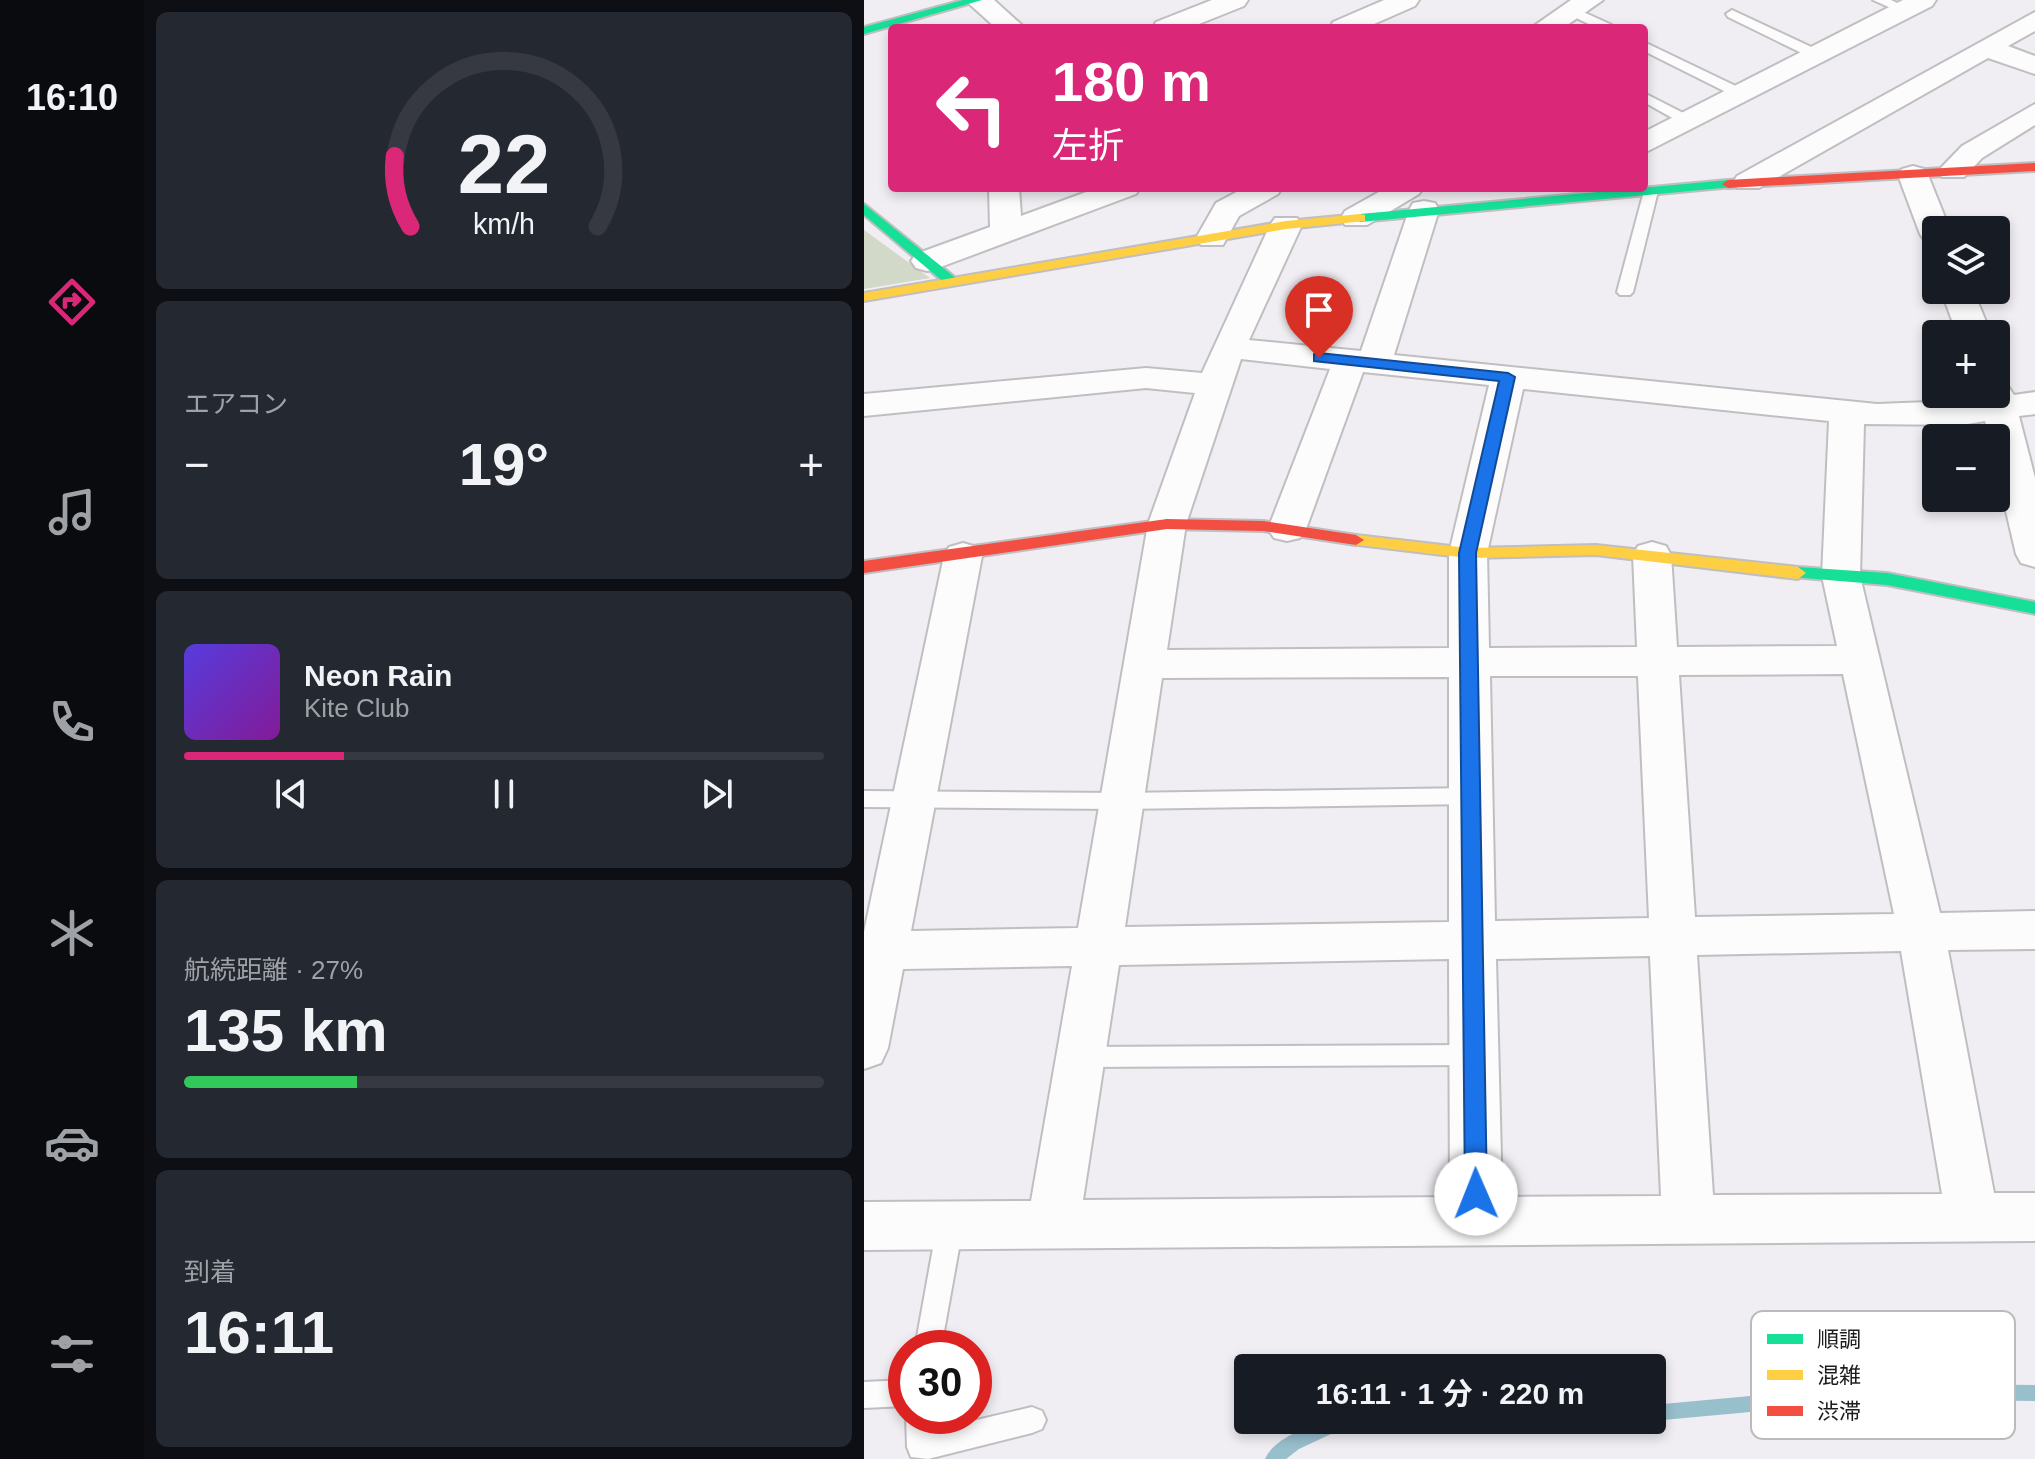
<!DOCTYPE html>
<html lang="ja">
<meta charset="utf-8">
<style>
:root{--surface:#171b24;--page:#242831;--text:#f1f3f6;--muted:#9ea1a6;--line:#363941;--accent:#db2777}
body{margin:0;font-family:Helvetica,"Noto Sans JP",sans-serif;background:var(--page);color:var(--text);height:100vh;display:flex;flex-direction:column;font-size:30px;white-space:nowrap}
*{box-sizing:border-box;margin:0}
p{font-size:26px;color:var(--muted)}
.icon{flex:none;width:44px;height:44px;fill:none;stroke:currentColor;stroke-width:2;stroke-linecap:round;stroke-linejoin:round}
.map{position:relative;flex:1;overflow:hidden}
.drawer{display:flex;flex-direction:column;gap:12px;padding:12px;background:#0d0f14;width:720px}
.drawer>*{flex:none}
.guide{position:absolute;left:24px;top:24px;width:760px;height:168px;border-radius:8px;box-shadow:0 4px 12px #0003;background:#db2777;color:#fff;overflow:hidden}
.tools{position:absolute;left:1058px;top:216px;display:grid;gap:16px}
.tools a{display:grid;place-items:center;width:88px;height:88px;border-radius:8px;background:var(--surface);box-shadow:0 4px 12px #0003;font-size:40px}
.speed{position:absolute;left:24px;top:1330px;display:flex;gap:16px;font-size:40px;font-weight:700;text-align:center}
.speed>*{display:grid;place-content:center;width:104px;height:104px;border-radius:50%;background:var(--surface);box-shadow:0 4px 12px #0003;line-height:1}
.speed .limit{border:12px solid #d22;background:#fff;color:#111}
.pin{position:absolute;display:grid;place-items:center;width:68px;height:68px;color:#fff;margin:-82px -34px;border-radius:50% 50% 50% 0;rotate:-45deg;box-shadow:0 0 8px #0007}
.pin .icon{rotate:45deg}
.me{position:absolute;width:88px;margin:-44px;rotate:359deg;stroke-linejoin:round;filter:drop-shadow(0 0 6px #0008)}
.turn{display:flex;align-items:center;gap:28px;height:168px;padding:0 32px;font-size:36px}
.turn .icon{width:104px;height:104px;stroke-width:2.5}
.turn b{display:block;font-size:56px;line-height:68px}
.big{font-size:60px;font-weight:700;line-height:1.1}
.drawer .widget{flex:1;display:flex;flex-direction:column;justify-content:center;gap:12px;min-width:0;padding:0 28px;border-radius:12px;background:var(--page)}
.drawer .dial{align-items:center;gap:0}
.dial svg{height:208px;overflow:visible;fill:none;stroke:var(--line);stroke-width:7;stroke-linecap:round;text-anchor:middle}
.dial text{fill:var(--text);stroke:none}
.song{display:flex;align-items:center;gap:24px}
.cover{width:96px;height:96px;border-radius:12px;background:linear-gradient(135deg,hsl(250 70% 55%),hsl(290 70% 35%))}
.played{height:8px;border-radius:4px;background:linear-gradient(90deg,var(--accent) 25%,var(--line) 25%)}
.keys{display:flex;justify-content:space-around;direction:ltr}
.heat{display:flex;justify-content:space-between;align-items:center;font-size:44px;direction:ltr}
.charge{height:12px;border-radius:6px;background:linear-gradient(90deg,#34c759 27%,var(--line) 0)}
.trip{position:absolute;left:370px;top:1354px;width:432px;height:80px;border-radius:8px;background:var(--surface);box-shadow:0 4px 12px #0003;font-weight:700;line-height:80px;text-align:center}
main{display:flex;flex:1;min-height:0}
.dock{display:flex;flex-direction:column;width:144px;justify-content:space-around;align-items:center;background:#090b0e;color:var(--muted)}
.dock .icon{width:56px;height:56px}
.dock .selected{color:var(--accent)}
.dock b{font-size:36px;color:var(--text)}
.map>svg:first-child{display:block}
</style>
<main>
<nav class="dock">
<b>16:10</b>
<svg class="icon selected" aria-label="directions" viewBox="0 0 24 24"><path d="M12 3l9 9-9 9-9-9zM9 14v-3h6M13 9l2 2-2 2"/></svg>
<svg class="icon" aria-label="music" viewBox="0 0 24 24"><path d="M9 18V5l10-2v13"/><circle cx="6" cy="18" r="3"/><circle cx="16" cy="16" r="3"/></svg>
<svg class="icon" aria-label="phone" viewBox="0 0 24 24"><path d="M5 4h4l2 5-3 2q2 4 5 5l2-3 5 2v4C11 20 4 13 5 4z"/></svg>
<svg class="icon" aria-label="climate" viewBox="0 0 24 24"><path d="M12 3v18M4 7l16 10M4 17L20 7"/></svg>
<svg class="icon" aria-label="car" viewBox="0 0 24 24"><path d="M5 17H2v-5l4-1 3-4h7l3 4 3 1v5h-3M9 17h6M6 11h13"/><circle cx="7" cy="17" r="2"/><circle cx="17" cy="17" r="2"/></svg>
<svg class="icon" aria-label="filters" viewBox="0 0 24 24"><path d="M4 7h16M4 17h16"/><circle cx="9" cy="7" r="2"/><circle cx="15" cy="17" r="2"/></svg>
</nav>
<section class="drawer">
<div class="widget dial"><svg viewBox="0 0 100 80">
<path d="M14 69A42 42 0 1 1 86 69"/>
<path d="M14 69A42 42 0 0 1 8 42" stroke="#db2777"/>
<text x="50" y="56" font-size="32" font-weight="700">22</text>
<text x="50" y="72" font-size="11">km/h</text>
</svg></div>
<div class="widget"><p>エアコン</p>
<div class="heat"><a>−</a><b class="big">19°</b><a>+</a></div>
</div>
<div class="widget">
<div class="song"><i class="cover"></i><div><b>Neon Rain</b><p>Kite Club</p></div></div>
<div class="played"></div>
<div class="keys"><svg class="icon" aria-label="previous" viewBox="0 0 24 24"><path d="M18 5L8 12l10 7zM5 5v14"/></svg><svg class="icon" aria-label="pause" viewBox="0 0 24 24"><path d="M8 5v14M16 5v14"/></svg><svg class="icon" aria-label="next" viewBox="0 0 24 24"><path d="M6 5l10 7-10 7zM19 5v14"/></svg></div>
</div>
<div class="widget"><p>航続距離 · 27%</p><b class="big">135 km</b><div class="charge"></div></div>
<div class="widget"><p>到着</p><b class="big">16:11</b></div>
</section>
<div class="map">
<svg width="1171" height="1459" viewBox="0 0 1171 1459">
<rect width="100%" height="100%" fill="#f0eef2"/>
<!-- green -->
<polygon fill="#d2d9c9" points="0,230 66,278 0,289"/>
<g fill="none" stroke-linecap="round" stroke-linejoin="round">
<!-- stream -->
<g fill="#98bfcc" fill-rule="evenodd">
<polygon points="1030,1383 1171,1385 1171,1401 1030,1399 788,1421 786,1420 788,1420 788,1405"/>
<path d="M460,1420H486L484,1426L435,1449L422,1459H401C410,1438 441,1429 460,1420Z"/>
</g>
<!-- lane casing -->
<g stroke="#c0bec1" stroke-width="4">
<g id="lane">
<polygon points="1009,0 1027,0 1048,10 1038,13"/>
<polygon points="708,7 748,25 749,28 733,28 704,14 702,11"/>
<polygon points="868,10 958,52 960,55 948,58 864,17 862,14"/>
<polygon points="780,42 880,90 882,93 870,96 780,51"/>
<polygon points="780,93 829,118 831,121 819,124 780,102"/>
<polygon points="787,187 794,191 769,292 766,295 756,295 753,292 780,191"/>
<polygon points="607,788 614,790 617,796 614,802 607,804 258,809 0,807 0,791 258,793"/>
<polygon points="610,1045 618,1048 622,1055 618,1062 610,1065 217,1067 209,1064 205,1057 209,1050 217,1047"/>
<polygon points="86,1214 95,1218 99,1226 77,1348 51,1348 73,1226 77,1218"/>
<polygon points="42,1380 42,1406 0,1408 0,1382"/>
<polygon points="168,1407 178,1411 182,1420 178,1429 168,1433 64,1459 47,1457 43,1447 42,1416 70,1416 70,1430"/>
</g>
</g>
<!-- street casing -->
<g stroke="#c0bec1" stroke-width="4">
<g id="street">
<polygon points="101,0 130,0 161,28 132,28"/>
<polygon points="348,0 384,0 380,6 325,28 289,28 292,22"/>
<polygon points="520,0 555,0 551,6 501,28 466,28 469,22"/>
<polygon points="707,0 739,0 699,28 667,28"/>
<polygon points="1039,0 1072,0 1068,6 780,153 780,132"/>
<polygon points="1171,12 1171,31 1144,46 1171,56 1171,74 1124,58 895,188 873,188 869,182 873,176"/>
<polygon points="1171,104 1171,125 1118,158 1100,177 1078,177 1074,171 1098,146"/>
<polygon points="1049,166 1060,169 1064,175 1086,230 1072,230 1072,243 1061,241 1056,234 1034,175 1038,169"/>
<polygon points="125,188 155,188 157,216 233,188 276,188 272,194 74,268 63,271 52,268 47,261 52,254 126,227"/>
<polygon points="380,188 418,188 414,194 375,216 359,245 337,245 332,238 352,203"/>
<polygon points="522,188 559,188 555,194 503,225 481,225 477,218 481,211"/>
<path d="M560,201L571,203L575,210L530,355L1013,404L1116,400L1115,394H1132V382L1144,386L1150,395L1171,392V414L1155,416L1171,478V567L1157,563L1152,554L1132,468V438H1125L1121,421L1098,425L1000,424L996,576L1076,913L1171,911V949L1084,950L1130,1193H1171V1241L0,1250V1202L167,1201L208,966L39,969L24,1048L17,1063L0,1069V932L80,556L85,547L99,543L113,547L118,556L47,931L214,928L284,524L331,393L282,388L0,416V394L282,368L338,373L406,225L411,218H433L438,225L385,340L497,351L545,210L549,203ZM377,359L466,369L404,529L410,538L423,541L436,538L442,529L499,372L625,385L585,553V648L303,650L322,524ZM659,389L965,421L958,576L973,646L813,647L807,555L802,546L788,542L774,546L769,555L773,647L625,648L623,553ZM979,674L1030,914L831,917L815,675ZM626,676H774L785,918L631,921ZM585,677V922L261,927L298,678ZM1037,951L1078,1194L849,1195L833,955ZM786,956L797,1196L638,1197L632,959ZM585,959L586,1197L219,1200L255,965Z"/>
<polygon points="1077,290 1109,290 1127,334 1093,334"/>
</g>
</g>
<!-- fast casing -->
<g stroke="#c0bec1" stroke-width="4">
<g id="fast">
<polygon points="99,0 118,0 0,34 0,27"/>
<polygon points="864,180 869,181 869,187 496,222 489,218 496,214"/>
<polygon points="0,204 93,279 93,285 83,285 0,215"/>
<polygon points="934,567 1023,573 1171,602 1171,614 1023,585 928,577 926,573 928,569"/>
</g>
</g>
<!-- slow casing -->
<g stroke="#c0bec1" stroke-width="4">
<g id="slow">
<polygon points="496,214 501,215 501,221 422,229 0,301 0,293 422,221"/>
<polygon points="492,535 604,548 732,545 934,567 942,573 934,579 732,555 604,558 486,544 484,540"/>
</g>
</g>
<!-- jam casing -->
<g stroke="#c0bec1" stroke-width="4">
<g id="jam">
<polygon points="1171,163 1171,171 864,188 858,184 864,180"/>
<polygon points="303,519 399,521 492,535 500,540 492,545 399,531 303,529 0,573 0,561"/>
</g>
</g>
<!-- lane -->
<use href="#lane" fill="#fdfcfd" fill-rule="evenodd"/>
<!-- street -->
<use href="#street" fill="#fdfcfd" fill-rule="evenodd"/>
<!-- fast -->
<use href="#fast" fill="#16e098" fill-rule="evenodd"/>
<!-- slow -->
<use href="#slow" fill="#ffcf43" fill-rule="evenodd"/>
<!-- jam -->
<use href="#jam" fill="#f24e42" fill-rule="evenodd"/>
</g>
<!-- route -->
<polygon fill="#1a73e8" stroke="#114b97" stroke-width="2" points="455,353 644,373 651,377 612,553 623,1194 620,1202 612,1205 604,1202 601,1194 595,553 635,381 450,361 450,354"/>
<!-- legend -->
<rect x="887" y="1311" width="264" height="128" rx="12" fill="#fff" stroke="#bcbbbc" stroke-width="2"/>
<rect x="903" y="1334" width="36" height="10" fill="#16e098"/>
<rect x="903" y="1370" width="36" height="10" fill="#ffcf43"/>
<rect x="903" y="1406" width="36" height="10" fill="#f24e42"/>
<g font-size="22" fill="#1e1c1f">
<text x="953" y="1347">順調</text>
<text x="953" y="1383">混雑</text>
<text x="953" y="1419">渋滞</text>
</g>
</svg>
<div class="tools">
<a><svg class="icon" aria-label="layers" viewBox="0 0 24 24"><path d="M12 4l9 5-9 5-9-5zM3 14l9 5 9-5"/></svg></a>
<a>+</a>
<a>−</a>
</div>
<div class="speed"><div class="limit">30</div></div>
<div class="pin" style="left:455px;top:358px;background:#d93025"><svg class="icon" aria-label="arrive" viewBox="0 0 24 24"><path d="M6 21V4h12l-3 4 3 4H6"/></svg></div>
<svg class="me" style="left:612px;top:1194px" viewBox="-20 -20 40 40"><circle r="19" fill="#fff"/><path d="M0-13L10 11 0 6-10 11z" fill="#1a73e8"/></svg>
<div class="trip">16:11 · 1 分 · 220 m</div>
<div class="guide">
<div class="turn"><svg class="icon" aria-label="left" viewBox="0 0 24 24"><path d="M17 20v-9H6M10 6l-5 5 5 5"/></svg><div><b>180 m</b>左折</div></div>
</div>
</div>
</main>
